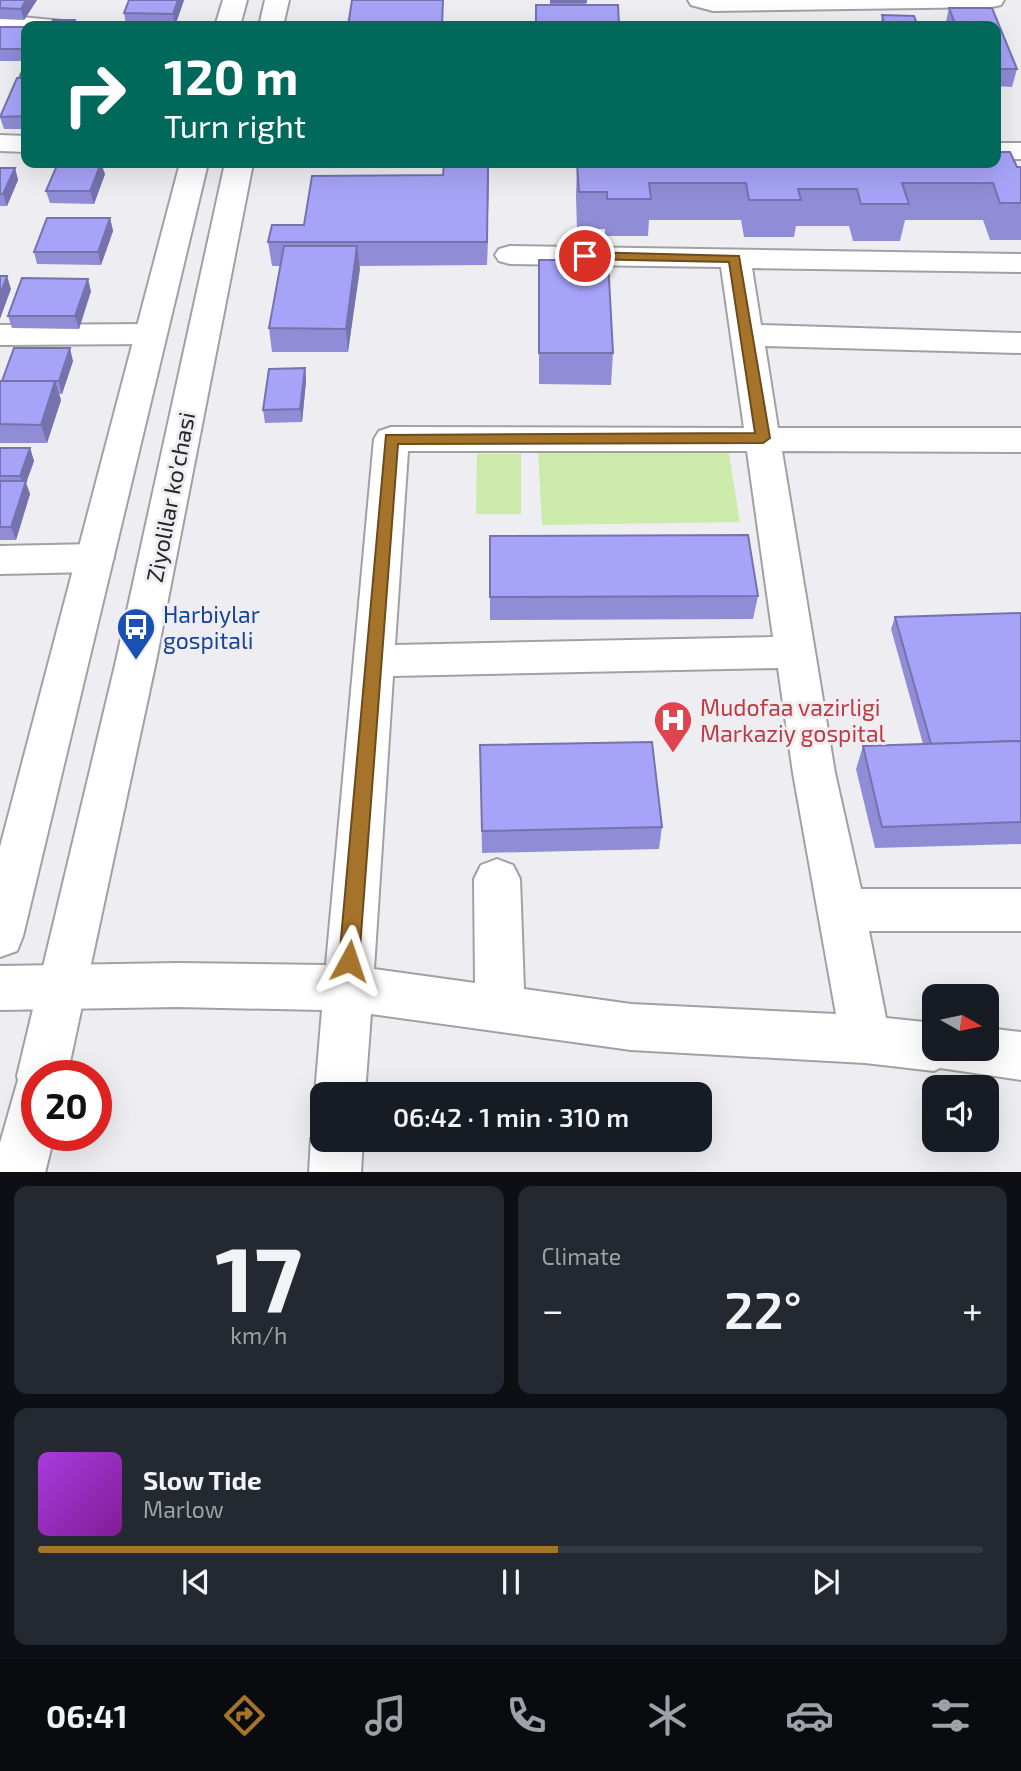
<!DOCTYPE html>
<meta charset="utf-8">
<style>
:root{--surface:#171b24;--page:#242831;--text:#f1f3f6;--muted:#9ea1a6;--line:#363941;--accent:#a6732b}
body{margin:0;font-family:"Exo 2",sans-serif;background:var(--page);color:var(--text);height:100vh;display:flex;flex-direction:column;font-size:26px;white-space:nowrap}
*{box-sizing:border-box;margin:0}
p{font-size:23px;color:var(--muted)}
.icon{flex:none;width:38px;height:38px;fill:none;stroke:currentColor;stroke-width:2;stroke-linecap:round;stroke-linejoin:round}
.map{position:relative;height:1172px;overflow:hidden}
.side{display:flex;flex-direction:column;gap:14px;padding:14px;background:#0d0f14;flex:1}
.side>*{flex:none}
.hud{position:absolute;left:21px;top:21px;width:980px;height:147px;border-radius:14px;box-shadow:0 7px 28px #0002;background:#00695c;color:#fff;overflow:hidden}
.needle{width:46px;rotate:99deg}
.fabs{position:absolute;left:922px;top:984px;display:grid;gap:14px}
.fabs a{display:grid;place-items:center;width:77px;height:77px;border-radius:14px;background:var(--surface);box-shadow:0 7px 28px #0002;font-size:35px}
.speed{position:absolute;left:21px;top:1060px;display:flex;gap:14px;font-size:35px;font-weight:700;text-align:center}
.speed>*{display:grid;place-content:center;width:91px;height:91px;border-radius:50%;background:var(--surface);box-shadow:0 7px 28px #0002;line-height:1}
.speed .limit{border:10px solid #d22;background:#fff;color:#111}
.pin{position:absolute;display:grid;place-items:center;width:60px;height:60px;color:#fff;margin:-30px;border:4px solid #fff;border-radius:50%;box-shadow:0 2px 7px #0007}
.me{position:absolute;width:77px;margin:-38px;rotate:5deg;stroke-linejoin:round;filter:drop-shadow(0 0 5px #0008)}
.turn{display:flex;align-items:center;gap:24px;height:147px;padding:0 28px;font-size:32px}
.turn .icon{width:91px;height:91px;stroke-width:2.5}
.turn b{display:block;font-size:49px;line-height:60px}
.big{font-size:52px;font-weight:600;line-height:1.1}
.side .card{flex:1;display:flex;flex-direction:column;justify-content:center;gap:10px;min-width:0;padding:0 24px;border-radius:14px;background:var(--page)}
.side .dial{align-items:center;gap:0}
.dial b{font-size:91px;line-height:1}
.song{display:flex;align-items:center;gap:21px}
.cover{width:84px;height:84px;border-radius:10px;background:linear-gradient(135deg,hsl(280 70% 55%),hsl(290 70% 35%))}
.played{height:7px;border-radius:4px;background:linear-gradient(90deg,var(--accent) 55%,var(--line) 55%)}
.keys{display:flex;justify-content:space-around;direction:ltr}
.heat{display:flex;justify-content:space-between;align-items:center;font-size:38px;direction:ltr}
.side .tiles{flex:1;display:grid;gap:14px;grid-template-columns:1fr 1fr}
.card:last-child{grid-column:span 2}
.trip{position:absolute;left:310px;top:1082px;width:402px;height:70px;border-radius:14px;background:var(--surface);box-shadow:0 7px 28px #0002;font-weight:600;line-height:70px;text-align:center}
.tabs{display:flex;height:112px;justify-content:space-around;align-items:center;background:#090b0e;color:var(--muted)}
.tabs .icon{width:49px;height:49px}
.tabs .active{color:var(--accent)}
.tabs b{font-size:32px;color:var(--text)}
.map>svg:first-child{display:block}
</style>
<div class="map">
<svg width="1021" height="1173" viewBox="0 0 1021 1173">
<rect width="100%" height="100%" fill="#eeeef2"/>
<!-- green -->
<g fill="#cceaa9">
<polygon points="728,448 740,522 542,525 538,450"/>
<polygon points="477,454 521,454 521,514 476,514"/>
</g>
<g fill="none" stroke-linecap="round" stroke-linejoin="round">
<!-- minor casing -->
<g stroke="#a1a1a5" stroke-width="4">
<g id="minor">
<polygon points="688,0 1004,0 1001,5 992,7 713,11 691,5"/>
<polygon points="0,15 63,21 67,26 26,26 26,31 0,29"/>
<polygon points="0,135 26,136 26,152 0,151"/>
<rect x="996" y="143" width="25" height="16"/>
<path d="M510,246L1021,254V272L752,268L761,325L1021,333V353L765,346L778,428H1021V452L782,451L835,773L861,889H1021V931H869L886,1018L934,1023V1048H987V1028L1021,1032V1080L940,1068L934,1071L865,1063L631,1050L371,1014L365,1094H322V1111L315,1094L322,1010L177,1007L0,1010V966L177,963L326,965L374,439L379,431L391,427L744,428L721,267L510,264L499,261L495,255L499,249ZM408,451H747L773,637L395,645ZM778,668L793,773L836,1014L631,1004L524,989L520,879L513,865L497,859L481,865L474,879L475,983L374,969L393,676Z"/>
<polygon points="151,324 162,327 167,334 162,341 151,344 0,345 0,325"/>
<polygon points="95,544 108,548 114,558 108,568 95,572 0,574 0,546"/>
<polygon points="322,1119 322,1139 363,1139 361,1173 309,1173 311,1139 319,1121"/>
</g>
</g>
<!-- major casing -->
<g stroke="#a1a1a5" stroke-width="4">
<g id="major">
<polygon points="223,0 247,0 240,26 215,26"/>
<polygon points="265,0 289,0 283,26 259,26"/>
<polygon points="180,163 208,163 23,936 17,951 0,957 0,847"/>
<polygon points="225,163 253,163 156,661 67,1076 37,1076 37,1136 54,1136 45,1173 0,1173 0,1143 18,1080 17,1076 116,661"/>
</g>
</g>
<!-- minor -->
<use href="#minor" fill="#fff" fill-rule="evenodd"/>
<!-- major -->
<use href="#major" fill="#fff" fill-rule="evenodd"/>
</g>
<!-- wall -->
<g fill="#908cd5">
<polygon points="0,0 37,0 24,20 0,19"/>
<polygon points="184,0 175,26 120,26 126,24 124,13"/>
<polygon points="550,0 586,0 586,5 618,5 619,25 625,25 626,26 536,26 536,5 550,5"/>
<polygon points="949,8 992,8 1017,69 1012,87 996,86 996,26 945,26"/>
<polygon points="882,15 918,26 882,26 881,22"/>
<rect x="0" y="27" width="26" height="34"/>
<polygon points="26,64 26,129 4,129 0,117"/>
<polygon points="444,163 489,163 487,265 359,266 348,352 272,352 269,328 281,266 272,266 268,242 304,225 443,175"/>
<polygon points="577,163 996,163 1021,167 1021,240 990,240 983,220 905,220 900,241 853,241 849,226 796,226 794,237 744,237 741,220 649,220 648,236 605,236 605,229 577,229 576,197"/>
<polygon points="0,168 15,168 18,180 7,206 0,206"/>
<polygon points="105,174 94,204 50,203 46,191"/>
<polygon points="110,218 113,231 101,265 37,264 34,252"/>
<polygon points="539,260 613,353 611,385 539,384"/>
<polygon points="91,291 79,329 12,328 8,316"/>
<polygon points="73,361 62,394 59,394 61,400 47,443 0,443 0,381"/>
<polygon points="305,368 306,381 302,422 265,423 263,410"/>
<polygon points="0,448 30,448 34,461 26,483 30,494 16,540 0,540"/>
<polygon points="758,596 753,619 490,620 490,597"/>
<polygon points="1021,613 1021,844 875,848 856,769 863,746 923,744 891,629 895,617"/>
<polygon points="480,745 662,827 659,849 482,853"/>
</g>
<!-- shaded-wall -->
<g fill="#7572ae">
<polygon points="26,0 37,0 24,20 21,9"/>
<polygon points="178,0 184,0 175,26 173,14"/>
<polygon points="101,163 105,174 94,204 90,191"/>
<polygon points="488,163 489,163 487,265 487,242"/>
<polygon points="15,168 18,180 7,206 3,194"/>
<polygon points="110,218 113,231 101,265 98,252"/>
<polygon points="357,246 360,269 348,352 346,329"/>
<polygon points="7,276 11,289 0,319 0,295"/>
<polygon points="88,279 91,291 79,329 75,316"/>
<polygon points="70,348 73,361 62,394 59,381"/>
<polygon points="305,368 306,381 302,422 300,409"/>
<polygon points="55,381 61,400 47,443 41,425"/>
<polygon points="30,448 34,461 26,483 30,494 16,540 11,527 24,488 20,476"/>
</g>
<!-- building -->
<g fill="#a7a3f8" stroke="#7572ae" stroke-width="2">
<polygon points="0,0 26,0 21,9 0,8"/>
<polygon points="129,0 178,0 173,14 124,13"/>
<polygon points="352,0 443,0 442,26 348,26"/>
<rect x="551" y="0" width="35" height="2"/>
<polygon points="536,5 618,5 619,25 536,26"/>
<polygon points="949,8 992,8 1017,69 996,69 996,26 956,26"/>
<polygon points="882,15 914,16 918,26 885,26"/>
<polygon points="53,20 75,20 73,26 50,26"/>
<polygon points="121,24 171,24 170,26 120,26"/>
<polygon points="574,25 625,25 626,26 574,26"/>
<polygon points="915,25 915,26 825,26"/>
<rect x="0" y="27" width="26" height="22"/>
<polygon points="25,64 26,64 26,78 19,78"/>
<polygon points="17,78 26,78 26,116 0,117"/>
<polygon points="996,152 1010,152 1017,167 1021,167 1021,203 1000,203 993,183 902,183 909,204 861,204 857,189 798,189 801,200 749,200 746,183 649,183 651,199 607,199 607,192 579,192 577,163 996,163"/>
<polygon points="58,163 101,163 90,191 46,191"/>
<polygon points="444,163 488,163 487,242 268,242 272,225 304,225 312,176 443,175"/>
<polygon points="0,168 15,168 3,194 0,194"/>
<polygon points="47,218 110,218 98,252 34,252"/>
<polygon points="284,246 357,246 346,329 269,328"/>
<polygon points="539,260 608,260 613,353 539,353"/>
<polygon points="0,276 7,276 0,295"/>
<polygon points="22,278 88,279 75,316 8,316"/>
<polygon points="14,348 70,348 59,381 2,381"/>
<polygon points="305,368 300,409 263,410 269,369"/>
<polygon points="0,381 55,381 41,425 0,424"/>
<polygon points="0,448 30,448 20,476 0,476"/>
<polygon points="0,481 26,481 11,527 0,527"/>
<polygon points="748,535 758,596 490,597 490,536"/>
<polygon points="1021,613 1021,741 931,744 895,617"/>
<polygon points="1021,741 1021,822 882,827 863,746"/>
<polygon points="652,742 662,827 482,831 480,745"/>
</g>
<!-- route -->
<polygon fill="#a6732b" stroke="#6c4b1c" stroke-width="2" points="585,252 739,256 770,438 763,443 398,444 359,961 356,968 349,970 342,968 339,961 386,435 755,433 729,262 581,259 579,256"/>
<!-- icons -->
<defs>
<g id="bus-pin" transform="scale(2.0125)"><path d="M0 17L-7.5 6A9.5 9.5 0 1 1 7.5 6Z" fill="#1a4fb4" stroke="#eeeef2"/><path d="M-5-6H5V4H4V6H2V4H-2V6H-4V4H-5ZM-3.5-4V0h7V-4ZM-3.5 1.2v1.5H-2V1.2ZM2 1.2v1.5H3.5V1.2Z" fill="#fff"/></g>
<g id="hospital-pin" transform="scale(2.0125)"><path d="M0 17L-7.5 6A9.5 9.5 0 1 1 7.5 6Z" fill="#e0444e" stroke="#eeeef2"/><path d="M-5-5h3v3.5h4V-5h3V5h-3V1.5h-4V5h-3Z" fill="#fff"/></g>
</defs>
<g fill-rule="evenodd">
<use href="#bus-pin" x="136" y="627"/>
<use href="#hospital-pin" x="673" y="720"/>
</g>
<g text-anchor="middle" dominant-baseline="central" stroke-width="6" stroke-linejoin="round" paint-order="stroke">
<!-- street labels -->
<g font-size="23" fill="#252527" stroke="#eeeef2">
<text transform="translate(170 497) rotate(-79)">Ziyolilar ko'chasi</text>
</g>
<!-- transit labels -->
<g font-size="23" fill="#164399" stroke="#eeeef2" text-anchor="start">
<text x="163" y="614">Harbiylar<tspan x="163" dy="26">gospitali</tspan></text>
</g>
<!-- health labels -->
<g font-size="23" fill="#be3a42" stroke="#eeeef2" text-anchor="start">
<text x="700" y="707">Mudofaa vazirligi<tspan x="700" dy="26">Markaziy gospital</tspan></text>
</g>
</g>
</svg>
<div class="fabs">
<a><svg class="needle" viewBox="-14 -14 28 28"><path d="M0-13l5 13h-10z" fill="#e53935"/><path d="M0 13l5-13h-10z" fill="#9ea1a6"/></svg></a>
<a><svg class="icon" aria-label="sound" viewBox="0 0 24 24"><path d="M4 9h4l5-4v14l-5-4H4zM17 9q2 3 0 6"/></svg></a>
</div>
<div class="speed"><div class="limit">20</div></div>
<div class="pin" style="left:585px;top:256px;background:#d93025"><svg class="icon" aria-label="arrive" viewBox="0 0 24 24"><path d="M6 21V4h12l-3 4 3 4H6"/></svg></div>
<svg class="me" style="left:349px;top:961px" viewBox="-20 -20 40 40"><path d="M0-17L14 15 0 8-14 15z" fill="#a6732b" stroke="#fff" stroke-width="4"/></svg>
<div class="trip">06:42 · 1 min · 310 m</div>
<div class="hud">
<div class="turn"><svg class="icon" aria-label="right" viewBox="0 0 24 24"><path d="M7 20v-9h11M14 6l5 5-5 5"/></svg><div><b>120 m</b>Turn right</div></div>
</div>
</div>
<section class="side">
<div class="tiles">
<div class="card dial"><b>17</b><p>km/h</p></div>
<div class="card"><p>Climate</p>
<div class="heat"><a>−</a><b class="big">22°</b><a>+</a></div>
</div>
<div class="card">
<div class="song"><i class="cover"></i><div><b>Slow Tide</b><p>Marlow</p></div></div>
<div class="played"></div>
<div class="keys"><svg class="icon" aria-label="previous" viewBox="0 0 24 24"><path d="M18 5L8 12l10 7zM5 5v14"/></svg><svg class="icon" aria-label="pause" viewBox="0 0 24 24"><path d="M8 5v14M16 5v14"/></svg><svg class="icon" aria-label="next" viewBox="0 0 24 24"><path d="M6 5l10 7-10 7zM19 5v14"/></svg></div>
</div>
</div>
</section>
<nav class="tabs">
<b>06:41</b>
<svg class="icon active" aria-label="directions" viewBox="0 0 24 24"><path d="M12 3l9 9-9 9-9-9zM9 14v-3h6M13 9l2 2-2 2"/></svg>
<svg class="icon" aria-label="music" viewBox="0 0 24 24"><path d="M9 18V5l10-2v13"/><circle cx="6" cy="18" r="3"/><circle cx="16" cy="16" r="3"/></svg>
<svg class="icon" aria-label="phone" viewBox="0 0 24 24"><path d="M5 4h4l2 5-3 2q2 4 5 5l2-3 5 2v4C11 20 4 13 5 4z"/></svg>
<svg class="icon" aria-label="climate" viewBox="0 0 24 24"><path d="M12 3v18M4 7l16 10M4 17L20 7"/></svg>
<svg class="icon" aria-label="car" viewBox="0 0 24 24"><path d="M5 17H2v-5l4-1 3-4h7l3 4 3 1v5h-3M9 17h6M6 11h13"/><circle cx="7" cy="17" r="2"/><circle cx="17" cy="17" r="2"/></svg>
<svg class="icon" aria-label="filters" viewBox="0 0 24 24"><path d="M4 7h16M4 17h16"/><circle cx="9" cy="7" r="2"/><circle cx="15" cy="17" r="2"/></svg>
</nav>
